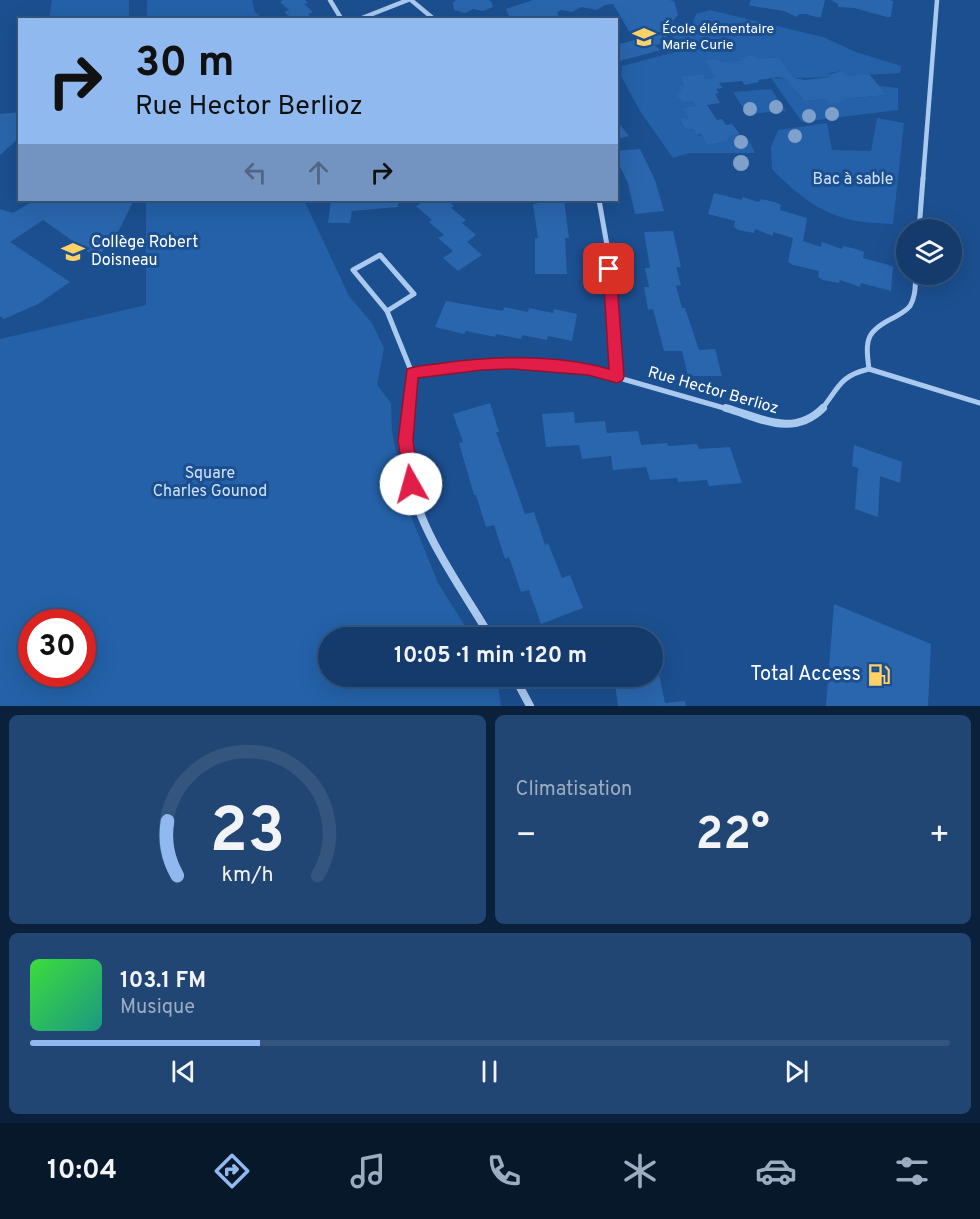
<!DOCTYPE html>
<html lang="fr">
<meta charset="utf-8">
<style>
:root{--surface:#143b6b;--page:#214673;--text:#f1f3f6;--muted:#9dadc1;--line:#33557e;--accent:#90b9f0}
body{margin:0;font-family:Overpass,sans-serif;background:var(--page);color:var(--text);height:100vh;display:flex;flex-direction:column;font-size:22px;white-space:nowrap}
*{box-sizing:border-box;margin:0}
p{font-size:20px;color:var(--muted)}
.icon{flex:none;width:33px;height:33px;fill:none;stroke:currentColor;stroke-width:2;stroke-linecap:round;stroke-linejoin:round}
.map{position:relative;height:706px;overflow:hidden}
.sheet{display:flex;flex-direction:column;gap:9px;padding:9px;background:#0b203b;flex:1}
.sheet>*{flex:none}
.guide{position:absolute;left:18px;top:18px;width:600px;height:183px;border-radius:0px;box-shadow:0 6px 24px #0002,0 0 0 2px var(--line);background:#90b9f0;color:#111;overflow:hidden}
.fabs{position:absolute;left:896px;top:219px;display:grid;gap:12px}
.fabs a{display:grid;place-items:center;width:66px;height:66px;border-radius:50%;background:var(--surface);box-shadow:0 6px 24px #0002,0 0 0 2px var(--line);font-size:30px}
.speed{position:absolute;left:18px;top:609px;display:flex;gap:12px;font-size:30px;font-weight:700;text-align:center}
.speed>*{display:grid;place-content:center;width:78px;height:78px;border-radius:50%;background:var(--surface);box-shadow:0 6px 24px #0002,0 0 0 2px var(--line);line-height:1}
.speed .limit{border:9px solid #d22;background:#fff;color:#111}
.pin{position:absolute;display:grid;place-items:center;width:51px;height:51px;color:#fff;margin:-26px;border-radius:12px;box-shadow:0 3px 9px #0006}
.me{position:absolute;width:66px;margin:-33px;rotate:353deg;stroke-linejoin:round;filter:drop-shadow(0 0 4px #0008)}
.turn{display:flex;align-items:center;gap:21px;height:126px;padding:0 18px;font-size:27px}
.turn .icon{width:78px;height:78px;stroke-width:2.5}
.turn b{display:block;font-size:42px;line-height:51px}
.lanes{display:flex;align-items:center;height:57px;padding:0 18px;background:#0003;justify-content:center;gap:30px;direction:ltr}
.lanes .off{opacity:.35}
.big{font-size:45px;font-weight:700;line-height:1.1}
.sheet .widget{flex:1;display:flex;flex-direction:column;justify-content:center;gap:9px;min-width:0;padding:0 21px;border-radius:9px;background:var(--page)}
.sheet .dial{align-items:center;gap:0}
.dial svg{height:156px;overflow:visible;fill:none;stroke:var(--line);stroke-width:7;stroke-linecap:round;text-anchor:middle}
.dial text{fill:var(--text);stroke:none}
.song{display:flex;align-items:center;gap:18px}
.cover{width:72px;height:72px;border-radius:9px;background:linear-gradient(135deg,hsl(120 70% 55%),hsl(170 70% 35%))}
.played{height:6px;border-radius:3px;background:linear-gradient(90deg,var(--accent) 25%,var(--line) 25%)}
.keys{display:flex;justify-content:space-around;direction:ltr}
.heat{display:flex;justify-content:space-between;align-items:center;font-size:33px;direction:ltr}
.sheet .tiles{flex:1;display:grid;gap:9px;grid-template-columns:1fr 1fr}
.widget:last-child{grid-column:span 2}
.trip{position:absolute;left:318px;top:627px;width:345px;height:60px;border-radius:30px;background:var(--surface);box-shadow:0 6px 24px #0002,0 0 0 2px var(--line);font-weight:700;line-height:60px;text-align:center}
.tabs{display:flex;height:96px;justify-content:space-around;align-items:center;background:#08182b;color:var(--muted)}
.tabs .icon{width:42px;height:42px}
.tabs .on{color:var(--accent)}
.tabs b{font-size:27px;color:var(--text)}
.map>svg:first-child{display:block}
</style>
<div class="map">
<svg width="980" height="706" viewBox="0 0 980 706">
<rect width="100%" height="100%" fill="#1b4f8f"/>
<!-- green -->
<g fill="#2461a8" fill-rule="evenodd">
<polygon points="52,0 129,0 129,19 49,19"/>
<polygon points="147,0 252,0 255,12 263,19 147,19"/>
<polygon points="710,10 823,37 856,52 901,66 900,73 847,76 843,71 829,73 832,77 794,78 779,57 757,59 754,55 742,57 742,60 723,62 717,59 716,78 706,79 703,74 680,78 684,86 680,87 682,91 677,92 683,103 693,101 696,106 684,109 689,118 679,120 686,130 693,129 696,135 702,136 707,145 727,142 730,136 738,135 738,133 749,140 755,153 689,153 673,158 640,111 621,76 622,66 675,52 678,42 667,32 672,22 692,26 696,14"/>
<polygon points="771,78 786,79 804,101 826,99 830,104 844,101 843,99 887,95 879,86 898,88 898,110 802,122"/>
<polygon points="771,89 786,111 747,114 733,92"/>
<path d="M877,118L904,123L893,224C880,223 864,223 851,220C818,212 794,192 772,169L771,147L778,130L827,123L832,150L871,151Z"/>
<path d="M146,200H304L349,296L372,323L384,348L377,385L391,403L392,431L407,506L438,583L472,637L328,638V676L497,677L501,706H0V339L146,305ZM32,622H82V674H32Z"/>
</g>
<!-- building -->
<g fill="#2a66ad">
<polygon points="283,0 305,0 308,3 304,4 313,12 308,14 314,20 293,20 284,12 289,10 280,2"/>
<polygon points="456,0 488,0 491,1 493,7 483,11 473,9 465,13 454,10 453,3"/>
<polygon points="533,0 669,0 674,1 678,15 668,26 659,29 667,32 666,43 654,45 661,50 616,62 616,45 645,37 629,31 613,4 605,5 597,10 581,7 572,12 561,10 557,12 560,20 510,18 506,9"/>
<polygon points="751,0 825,0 821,17 816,17 806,14 799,14 797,17 784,11 752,6 749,5"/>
<polygon points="831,0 890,0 893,1 891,17 887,17 854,8 838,7 838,4"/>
<polygon points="754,55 757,59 779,57 794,78 805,80 831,77 830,74 843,71 847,76 869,74 887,95 843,99 845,101 830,104 826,99 804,101 786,79 778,77 758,80 759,82 745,85 742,81 719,83 723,88 716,89 719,93 715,94 720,103 707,105 717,120 722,119 726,125 732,124 739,133 739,135 730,136 727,142 707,145 701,134 696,135 693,129 686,130 679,119 689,118 683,108 696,106 693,101 683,103 677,96 677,92 682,91 679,87 684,86 680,77 703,74 706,79 716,78 706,62 708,60 717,59 723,62 742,60 741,57 746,57 745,56"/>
<polygon points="20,112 20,137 0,155 0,114"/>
<polygon points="616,117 618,122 629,136 616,139"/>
<polygon points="640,149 655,180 664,211 635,214 628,183 616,158 616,151"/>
<polygon points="714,193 742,200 742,197 759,202 761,199 775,202 781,205 780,210 807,218 803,241 821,247 822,242 842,249 843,246 856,249 864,252 863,258 889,265 893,267 891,291 861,283 860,287 840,280 839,283 823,280 818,277 819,271 793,265 788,262 793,238 773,232 773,236 755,229 754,233 738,230 734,227 735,221 708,214"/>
<polygon points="35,200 134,200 117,234 97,258 43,220 10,242 70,282 38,304 4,319 0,316 0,209 13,213"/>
<polygon points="353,200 398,200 398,207 352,211 350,223 328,223 331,201"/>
<polygon points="427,200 447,200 454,206 451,208 466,220 462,223 476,235 467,242 482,255 458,271 443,258 453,251 438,238 444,235 429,222 432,220 416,206"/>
<polygon points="536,200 564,200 569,238 565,238 567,274 535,274 535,238 538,238 533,204 537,204"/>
<polygon points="673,231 681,267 676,267 681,285 676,286 682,308 685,308 699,350 715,349 722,376 688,376 682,351 664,351 653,309 648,310 644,287 649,287 645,268 650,268 644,232"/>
<polygon points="446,301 503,311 504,307 528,312 529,308 553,313 554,309 577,314 572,341 548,336 547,340 522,335 521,339 496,334 495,337 466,331 464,334 435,327"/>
<polygon points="490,403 499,432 496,432 525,514 534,512 545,545 548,543 562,578 570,575 583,608 541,624 529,590 521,592 509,557 505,559 494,525 486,527 476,495 474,495 459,443 463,442 453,414"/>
<polygon points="574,412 575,423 605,421 607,433 638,431 641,445 667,443 668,446 697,444 699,449 730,447 742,483 709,486 707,480 678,482 677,478 650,480 646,467 613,470 611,456 582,459 579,445 546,447 542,414"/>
<polygon points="854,445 902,462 900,483 880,476 878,517 855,509 858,468 852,466"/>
<polygon points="834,604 931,644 928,706 826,706"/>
<polygon points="633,629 634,638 588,638 587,631"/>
<polygon points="657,665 665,703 685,701 686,706 618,706 614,676 652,676 652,666"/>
</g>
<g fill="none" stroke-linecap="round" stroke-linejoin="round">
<!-- minor-far2 -->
<g stroke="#a9c9ee" stroke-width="4.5">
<polyline points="330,0 342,20"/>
<polyline points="411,0 435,20"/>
<polyline points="357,20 408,0"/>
<polyline points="923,179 937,0"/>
</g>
<!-- minor-far1 -->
<g stroke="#a9c9ee" stroke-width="5">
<polyline points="599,200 608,251 617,377"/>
<polyline points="919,230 923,178"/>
<polygon points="380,255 414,294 387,311 353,270"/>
<polyline points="387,311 412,373 409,410"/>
<path d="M869,369C865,339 866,331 895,317C900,314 906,311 910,306C916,296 915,285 916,274"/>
<polyline points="412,373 482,364 588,369 731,410"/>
<path d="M821,410C839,388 839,376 869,369L980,403"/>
</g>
<!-- minor -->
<g stroke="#a9c9ee" stroke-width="8">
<path d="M409,408C407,433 406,457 411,482C420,533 465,593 491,638"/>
<path d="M726,408C761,418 793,438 823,408"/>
<polyline points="514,676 530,706"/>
</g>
</g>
<!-- trees -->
<g fill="#7ea0ca">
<circle cx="776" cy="107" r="7"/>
<circle cx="750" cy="109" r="7"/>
<circle cx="832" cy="114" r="7"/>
<circle cx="809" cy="116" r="7"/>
<circle cx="795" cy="136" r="7"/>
<circle cx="741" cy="142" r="7"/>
<circle cx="741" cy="163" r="8"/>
</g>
<!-- route -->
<path fill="#e11d48" stroke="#92132f" stroke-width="1.5" d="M609,264L616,269L624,377L622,381L617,383L588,375L513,369L482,370L418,378L413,441L419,484L416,489L411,492L406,489L398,441L407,369C418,365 431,365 443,363C497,356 556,354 609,369L603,269Z"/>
<!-- icons -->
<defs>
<g id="school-bare" transform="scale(1.8)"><path d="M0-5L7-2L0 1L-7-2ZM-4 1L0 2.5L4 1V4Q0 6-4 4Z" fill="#ffd166" stroke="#1b4f8f" stroke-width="2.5" paint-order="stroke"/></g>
<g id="fuel-bare" transform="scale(1.8)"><path d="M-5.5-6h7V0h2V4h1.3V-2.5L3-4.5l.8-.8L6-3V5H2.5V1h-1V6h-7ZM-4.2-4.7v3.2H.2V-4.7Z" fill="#ffd166" stroke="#1b4f8f" stroke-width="2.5" paint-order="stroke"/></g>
</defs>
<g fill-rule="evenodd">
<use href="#school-bare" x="644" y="37"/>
<use href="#school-bare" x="73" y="252"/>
<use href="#fuel-bare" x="879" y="675"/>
</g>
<g text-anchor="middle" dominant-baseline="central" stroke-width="6" stroke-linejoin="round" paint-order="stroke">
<!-- far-poi labels -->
<g font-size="14" fill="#fff" stroke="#1b4f8f" text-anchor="start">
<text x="662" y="29">École élémentaire<tspan x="662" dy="16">Marie Curie</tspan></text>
</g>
<!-- park labels -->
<g font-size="16" fill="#cfe3fa" stroke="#1b4f8f">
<text x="853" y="180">Bac à sable</text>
<text x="210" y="474">Square<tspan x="210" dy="18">Charles Gounod</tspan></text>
</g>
<!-- poi labels -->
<g font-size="16" fill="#fff" stroke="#1b4f8f" text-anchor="start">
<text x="91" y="243">Collège Robert<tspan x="91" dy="18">Doisneau</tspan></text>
</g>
<!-- street labels -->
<g font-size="16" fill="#fff" stroke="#1b4f8f">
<text transform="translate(713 391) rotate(16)">Rue Hector Berlioz</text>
</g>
<!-- near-poi labels -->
<g font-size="20" fill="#fff" stroke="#1b4f8f" text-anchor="end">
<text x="861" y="675">Total Access</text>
</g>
</g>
</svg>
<div class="fabs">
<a><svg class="icon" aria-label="layers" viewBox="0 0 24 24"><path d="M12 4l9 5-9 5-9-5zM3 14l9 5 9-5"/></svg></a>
</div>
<div class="speed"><div class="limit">30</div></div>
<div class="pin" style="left:609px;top:269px;background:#d93025"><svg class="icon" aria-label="arrive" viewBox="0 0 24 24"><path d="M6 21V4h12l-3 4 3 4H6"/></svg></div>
<svg class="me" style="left:411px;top:484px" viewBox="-20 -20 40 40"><circle r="19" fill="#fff"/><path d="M0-13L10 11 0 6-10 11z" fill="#e11d48"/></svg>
<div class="trip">10:05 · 1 min · 120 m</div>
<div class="guide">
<div class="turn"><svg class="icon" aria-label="right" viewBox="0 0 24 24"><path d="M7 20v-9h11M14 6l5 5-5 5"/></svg><div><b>30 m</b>Rue Hector Berlioz</div></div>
<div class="lanes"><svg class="icon off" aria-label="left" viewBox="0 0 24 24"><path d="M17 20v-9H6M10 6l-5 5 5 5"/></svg><svg class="icon off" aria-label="ahead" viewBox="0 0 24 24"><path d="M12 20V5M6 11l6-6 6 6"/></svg><svg class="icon" aria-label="right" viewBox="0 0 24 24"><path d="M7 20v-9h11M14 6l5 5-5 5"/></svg></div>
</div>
</div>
<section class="sheet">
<div class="tiles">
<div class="widget dial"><svg viewBox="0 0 100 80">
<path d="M14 69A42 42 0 1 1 86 69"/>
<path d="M14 69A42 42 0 0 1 9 41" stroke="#90b9f0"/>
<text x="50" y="56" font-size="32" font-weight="700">23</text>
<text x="50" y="72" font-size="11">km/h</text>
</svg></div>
<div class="widget"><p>Climatisation</p>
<div class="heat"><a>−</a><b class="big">22°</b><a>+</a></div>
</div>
<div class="widget">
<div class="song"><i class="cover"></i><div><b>103.1 FM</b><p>Musique</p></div></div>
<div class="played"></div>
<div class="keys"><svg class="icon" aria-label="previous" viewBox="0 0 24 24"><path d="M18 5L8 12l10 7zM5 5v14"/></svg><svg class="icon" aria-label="pause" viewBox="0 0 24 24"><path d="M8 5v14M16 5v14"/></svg><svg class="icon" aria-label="next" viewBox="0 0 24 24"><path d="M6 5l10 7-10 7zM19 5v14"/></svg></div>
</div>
</div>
</section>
<nav class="tabs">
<b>10:04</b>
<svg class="icon on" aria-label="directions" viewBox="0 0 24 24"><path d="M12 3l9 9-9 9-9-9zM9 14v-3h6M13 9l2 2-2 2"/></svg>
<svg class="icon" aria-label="music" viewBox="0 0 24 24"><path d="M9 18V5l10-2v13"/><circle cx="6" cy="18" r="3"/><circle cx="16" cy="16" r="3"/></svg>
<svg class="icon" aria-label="phone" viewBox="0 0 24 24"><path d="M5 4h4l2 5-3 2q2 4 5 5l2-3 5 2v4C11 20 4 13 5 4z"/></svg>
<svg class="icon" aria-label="climate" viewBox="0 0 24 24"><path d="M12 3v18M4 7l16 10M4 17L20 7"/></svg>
<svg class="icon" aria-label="car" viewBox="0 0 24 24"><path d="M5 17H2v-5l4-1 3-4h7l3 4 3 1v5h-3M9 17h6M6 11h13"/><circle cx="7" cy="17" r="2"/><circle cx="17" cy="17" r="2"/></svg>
<svg class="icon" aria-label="filters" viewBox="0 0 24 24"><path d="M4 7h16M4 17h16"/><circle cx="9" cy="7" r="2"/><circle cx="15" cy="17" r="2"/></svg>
</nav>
